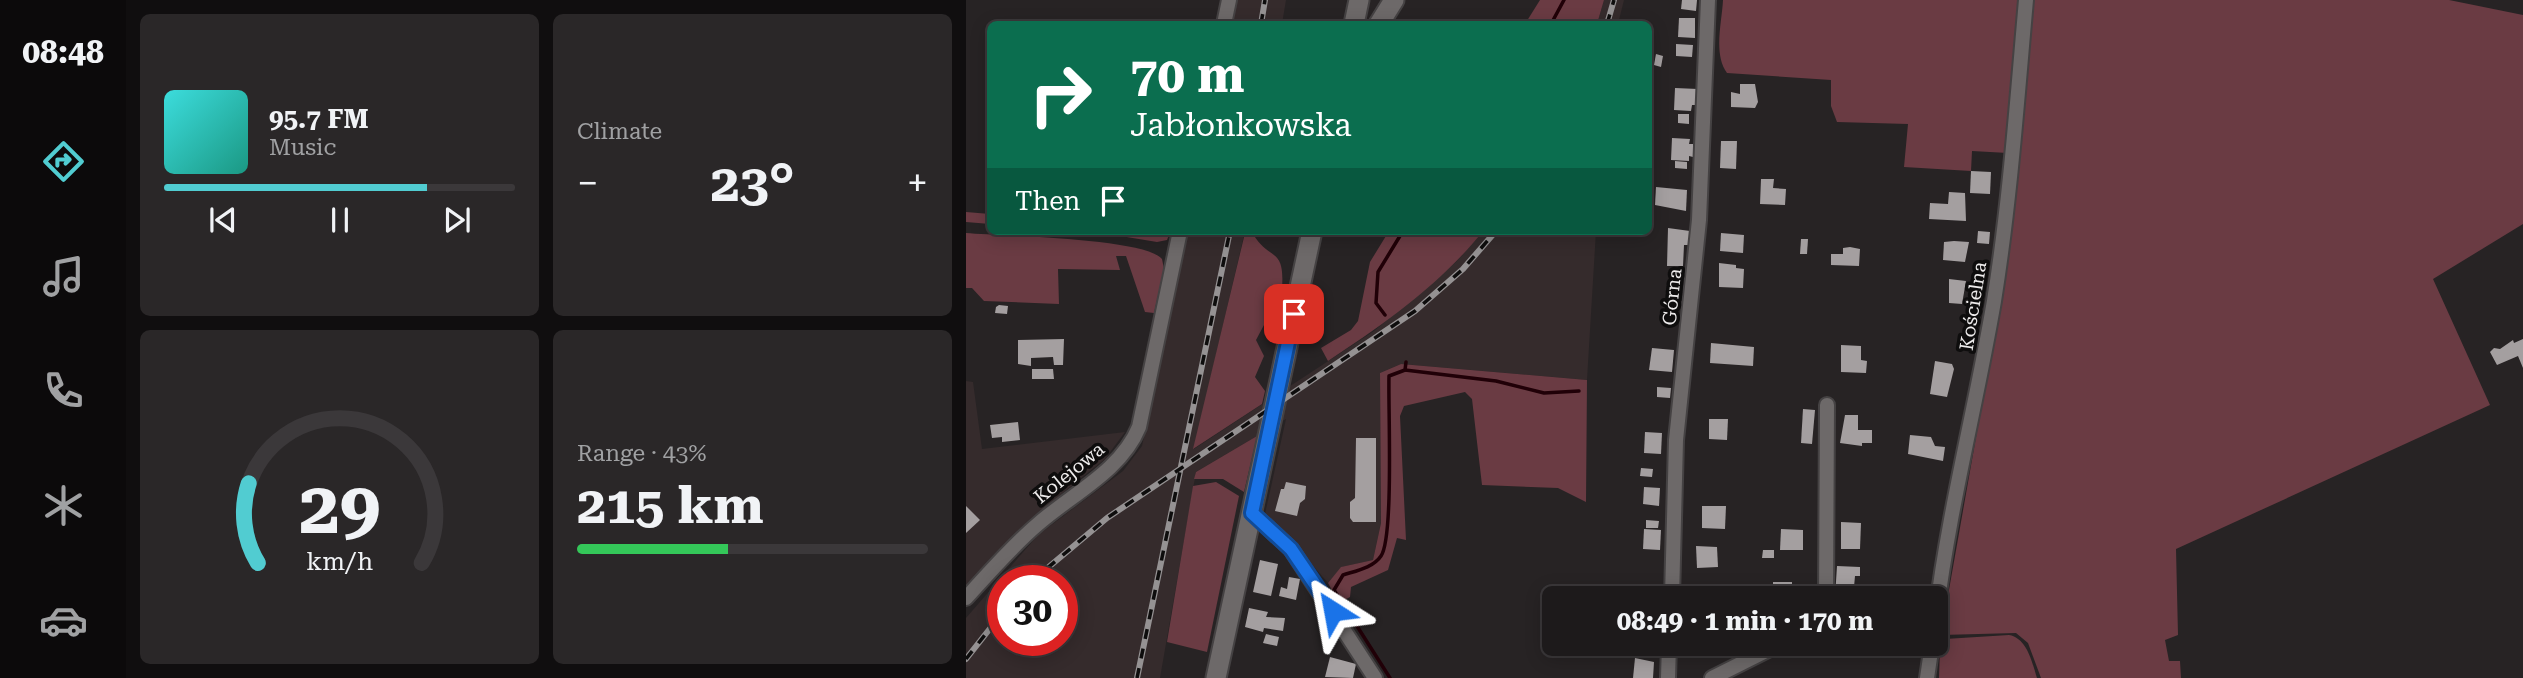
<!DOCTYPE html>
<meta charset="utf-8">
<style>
:root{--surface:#1d1a1b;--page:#2a2728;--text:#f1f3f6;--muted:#a0a1a3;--line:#3b383a;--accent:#51ccd1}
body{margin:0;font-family:"Roboto Serif",serif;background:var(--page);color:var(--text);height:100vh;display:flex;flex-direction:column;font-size:26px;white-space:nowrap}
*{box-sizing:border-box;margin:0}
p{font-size:23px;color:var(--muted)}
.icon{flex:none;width:38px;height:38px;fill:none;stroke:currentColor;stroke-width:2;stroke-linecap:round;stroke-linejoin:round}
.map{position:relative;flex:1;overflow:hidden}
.panel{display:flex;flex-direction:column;gap:14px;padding:14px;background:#100e0f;width:840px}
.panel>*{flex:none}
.banner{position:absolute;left:21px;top:21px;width:665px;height:214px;border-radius:10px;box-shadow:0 4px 18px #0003,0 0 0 2px var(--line);background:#0b6e4f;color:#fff;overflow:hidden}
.speed{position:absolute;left:21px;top:565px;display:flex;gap:14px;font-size:35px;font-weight:700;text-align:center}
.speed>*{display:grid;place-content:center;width:91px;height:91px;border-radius:50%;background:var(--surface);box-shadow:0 4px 18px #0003,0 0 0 2px var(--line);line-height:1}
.speed .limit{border:10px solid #d22;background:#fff;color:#111}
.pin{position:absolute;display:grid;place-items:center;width:60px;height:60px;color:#fff;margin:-30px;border-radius:14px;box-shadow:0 4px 10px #0006}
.me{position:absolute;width:77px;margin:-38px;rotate:326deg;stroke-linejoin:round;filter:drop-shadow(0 0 5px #0008)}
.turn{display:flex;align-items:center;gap:24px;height:147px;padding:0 28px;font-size:32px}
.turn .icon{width:91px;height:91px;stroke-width:2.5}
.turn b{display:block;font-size:49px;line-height:60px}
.then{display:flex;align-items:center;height:66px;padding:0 28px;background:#0003;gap:14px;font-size:26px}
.big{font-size:52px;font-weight:700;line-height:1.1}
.panel .tile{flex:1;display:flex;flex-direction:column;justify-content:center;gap:10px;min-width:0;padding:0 24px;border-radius:10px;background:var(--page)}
.panel .dial{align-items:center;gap:0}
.dial svg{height:182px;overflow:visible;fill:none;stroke:var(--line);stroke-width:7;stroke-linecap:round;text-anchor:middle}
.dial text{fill:var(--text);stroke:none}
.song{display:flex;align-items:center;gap:21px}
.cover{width:84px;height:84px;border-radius:10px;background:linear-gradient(135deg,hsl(180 70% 55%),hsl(170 70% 35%))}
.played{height:7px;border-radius:4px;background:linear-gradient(90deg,var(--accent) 75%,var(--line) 75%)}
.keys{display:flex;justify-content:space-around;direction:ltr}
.heat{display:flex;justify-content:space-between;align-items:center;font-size:38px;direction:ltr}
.charge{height:10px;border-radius:5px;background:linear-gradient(90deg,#34c759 43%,var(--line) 0)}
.panel .tiles{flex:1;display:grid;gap:14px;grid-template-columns:repeat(2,1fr)}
.trip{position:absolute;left:576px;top:586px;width:406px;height:70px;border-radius:10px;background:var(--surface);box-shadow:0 4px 18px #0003,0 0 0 2px var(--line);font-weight:700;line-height:70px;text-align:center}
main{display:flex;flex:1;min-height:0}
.menu{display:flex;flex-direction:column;width:126px;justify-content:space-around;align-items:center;background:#0c0a0b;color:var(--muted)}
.menu .icon{width:49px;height:49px}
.menu .on{color:var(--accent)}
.menu b{font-size:32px;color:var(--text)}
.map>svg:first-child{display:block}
</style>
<main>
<nav class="menu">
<b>08:48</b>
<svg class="icon on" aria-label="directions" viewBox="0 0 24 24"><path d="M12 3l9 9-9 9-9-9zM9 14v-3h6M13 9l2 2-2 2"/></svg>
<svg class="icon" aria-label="music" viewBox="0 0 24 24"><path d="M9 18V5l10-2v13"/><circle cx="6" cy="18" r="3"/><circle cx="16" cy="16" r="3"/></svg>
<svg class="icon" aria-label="phone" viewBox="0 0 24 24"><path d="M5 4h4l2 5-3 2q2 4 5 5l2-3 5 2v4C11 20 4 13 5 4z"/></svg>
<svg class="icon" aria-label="climate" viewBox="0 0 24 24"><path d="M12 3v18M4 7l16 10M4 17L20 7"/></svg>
<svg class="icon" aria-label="car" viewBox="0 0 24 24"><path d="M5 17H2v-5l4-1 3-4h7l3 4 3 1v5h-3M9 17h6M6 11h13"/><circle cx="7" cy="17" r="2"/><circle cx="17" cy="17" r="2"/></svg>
</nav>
<section class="panel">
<div class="tiles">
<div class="tile">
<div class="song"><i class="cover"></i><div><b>95.7 FM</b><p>Music</p></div></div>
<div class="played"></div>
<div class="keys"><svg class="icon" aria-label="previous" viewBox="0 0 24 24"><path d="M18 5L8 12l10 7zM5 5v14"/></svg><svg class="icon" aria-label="pause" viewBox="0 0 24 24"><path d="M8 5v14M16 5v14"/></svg><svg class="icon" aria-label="next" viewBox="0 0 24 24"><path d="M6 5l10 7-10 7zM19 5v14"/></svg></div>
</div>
<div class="tile"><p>Climate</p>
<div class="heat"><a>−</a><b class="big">23°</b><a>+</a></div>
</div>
<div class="tile dial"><svg viewBox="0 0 100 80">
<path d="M14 69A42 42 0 1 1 86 69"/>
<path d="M14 69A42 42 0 0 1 10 34" stroke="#51ccd1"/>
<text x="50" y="56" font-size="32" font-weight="700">29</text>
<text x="50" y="72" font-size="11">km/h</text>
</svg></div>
<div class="tile"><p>Range · 43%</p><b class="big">215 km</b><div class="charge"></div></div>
</div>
</section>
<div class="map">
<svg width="1557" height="678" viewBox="0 0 1557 678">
<rect width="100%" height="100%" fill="#272324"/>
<!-- built -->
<g fill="#352b2c" fill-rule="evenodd">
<polygon points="271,0 320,0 316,24 266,24"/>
<polygon points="638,0 658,0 652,24 631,24"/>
<path d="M222,231H279L228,449L408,331L490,262L517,231H630L621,380L435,364L414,373L415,523L407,560L376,567L362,583L310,523L299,514L320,419L230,472L194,678H0V618L72,535L157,471L176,446ZM37,581H96V640H37Z"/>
<polygon points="0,381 7,382 16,449 159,432 139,459 62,521 0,588"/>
</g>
<!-- green -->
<g fill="#6a3b43">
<polygon points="574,0 638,0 631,24 559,24"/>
<path d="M757,0H1054L1042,153L1006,151L1005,171L938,167L942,124L871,122L865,106V80L761,73C747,54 756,22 757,0Z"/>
<polygon points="1068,0 1483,0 1557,15 1557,224 1467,279 1524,405 1210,549 1212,635 1199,640 1203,661 1214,661 1215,678 1075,678 1062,643 1050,633 975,635 1044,245"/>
<polygon points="0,212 24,214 24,224 0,222"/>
<polygon points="124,231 204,232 201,240 191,242"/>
<path d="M423,231H517C475,284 418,324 362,361L355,348L385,330L392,321L404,262Z"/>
<path d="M0,233C34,236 179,238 196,259L198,269L188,313L179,312L160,256H150L154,270L92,269L93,304L18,301L6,288H0Z"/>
<path d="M279,233L287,234C304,262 319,246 316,289H311L306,310L290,340L298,356L289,377L299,391L296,404L227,449Z"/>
<polygon points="435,364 621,380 620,502 592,488 516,485 506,399 499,392 438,406 434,416 440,540 431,538 422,570 385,587 384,597 373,603 362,583 375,567 407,560 415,523 414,373"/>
<polygon points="291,436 278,492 257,479 228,479 230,472"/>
<polygon points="250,482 273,496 241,652 201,642 227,486"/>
<path d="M1043,635C1061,638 1066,662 1071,678H973L974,647L979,639Z"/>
</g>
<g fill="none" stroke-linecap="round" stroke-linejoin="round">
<!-- stream -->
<g stroke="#200007" stroke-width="3.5">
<polyline points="585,24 598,0"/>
<polyline points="419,315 410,303 412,272 437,231"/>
<polyline points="439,370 530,381 578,393 613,391"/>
<path d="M424,678L368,590L377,575C389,571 407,568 415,556C428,537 422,407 423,376L439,370L440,362"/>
</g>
</g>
<!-- building -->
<g fill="#a49fa0">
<polygon points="716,0 731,0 730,11 715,9"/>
<polygon points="713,18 729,18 729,38 712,37"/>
<polygon points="710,44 727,45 726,57 710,56"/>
<polygon points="690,54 697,56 695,67 688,65"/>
<polygon points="774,84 789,84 792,102 789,108 765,107 765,92 774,94"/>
<polygon points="709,88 732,89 731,105 726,105 725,111 708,110"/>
<polygon points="712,114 723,114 723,124 712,123"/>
<polygon points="706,138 724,139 723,144 727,144 727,157 723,156 723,161 705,160"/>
<polygon points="755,141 771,141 770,169 754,168"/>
<polygon points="709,161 721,162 721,169 709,168"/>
<polygon points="1005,171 1025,172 1024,194 1004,193"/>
<polygon points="795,179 808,179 807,188 820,189 819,205 794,204"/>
<polygon points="690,187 721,190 720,211 689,205"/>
<polygon points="983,192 999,193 1000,221 963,219 964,203 982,204"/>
<polygon points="702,228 724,231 723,245 718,245 717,266 701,266"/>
<polygon points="1012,231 1024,232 1023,244 1011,243"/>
<polygon points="755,233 778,235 777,253 754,251"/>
<polygon points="835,239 842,239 841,254 834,254"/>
<polygon points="988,241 1003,242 999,262 977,260 978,242"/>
<polygon points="884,247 894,249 893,266 865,265 865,254 877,254 877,248"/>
<polygon points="753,263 770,265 770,268 778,269 777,288 753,287"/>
<polygon points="983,279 1000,281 996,304 983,303"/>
<polygon points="33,305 42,306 41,314 29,313 30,307"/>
<polygon points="98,339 97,365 88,365 87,357 65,358 65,366 52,364 52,340"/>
<polygon points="1557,339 1557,368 1552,356 1531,365 1524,352 1528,348 1534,349 1547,340 1548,343"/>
<polygon points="745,343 788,347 787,366 744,363"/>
<polygon points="875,345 895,346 895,360 901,361 900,373 875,372"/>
<polygon points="686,348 708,350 706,372 683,370"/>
<polygon points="969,361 986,364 988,369 981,397 964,394"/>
<polygon points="66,369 87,369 88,379 66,379"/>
<polygon points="691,387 705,388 704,398 691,397"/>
<polygon points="837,409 849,410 846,444 835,443"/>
<polygon points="879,415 892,415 892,430 906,430 906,443 896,443 896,446 874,443"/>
<polygon points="743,419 762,419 761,440 743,439"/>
<polygon points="52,422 54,440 36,442 36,437 26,438 24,425"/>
<polygon points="679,432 696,433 695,454 678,453"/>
<polygon points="944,435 965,437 969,446 979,447 977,461 942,454"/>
<polygon points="390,438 410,438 410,522 387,522 384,518 384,502 389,498"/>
<polygon points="675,468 687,469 686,477 674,476"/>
<polygon points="320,482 340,486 339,499 334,503 331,516 309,511 315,489 318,489"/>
<polygon points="678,487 694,488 693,506 677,504"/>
<polygon points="0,506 14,520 0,533"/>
<polygon points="736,506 760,506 759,529 736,528"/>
<polygon points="680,520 693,521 692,528 680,528"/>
<polygon points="875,522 895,523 894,549 875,549"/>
<polygon points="678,529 695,530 694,550 677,549"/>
<polygon points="815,529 837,530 837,550 814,550"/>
<polygon points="730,546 751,547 752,567 731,568"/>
<polygon points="797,550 808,550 808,558 796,558"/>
<polygon points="294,560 312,564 305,596 287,592"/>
<polygon points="871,566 894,567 894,576 889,576 887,598 869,597"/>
<polygon points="323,577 334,579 330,600 313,596 315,587 321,589"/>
<rect x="807" y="582" width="19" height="16"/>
<polygon points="730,587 754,588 754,596 761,598 729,598"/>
<polygon points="283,608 302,612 300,617 319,618 317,631 298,628 297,632 279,627"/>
<polygon points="300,634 313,637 311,646 297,643"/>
<polygon points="730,644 751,644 751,656 737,656 737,652 729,652"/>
<polygon points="682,647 694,648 694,656 682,655"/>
<polygon points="364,657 390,664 387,678 359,677"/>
<polygon points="669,658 688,662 687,678 667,678"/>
</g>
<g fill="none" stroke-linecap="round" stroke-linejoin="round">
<!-- minor casing -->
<g stroke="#454243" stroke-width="18">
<g id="minor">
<polyline points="258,24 263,0"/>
<polyline points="286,513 325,549 409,678"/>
<path d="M0,598C23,573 46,546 72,524C106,494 155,471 173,427L214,231"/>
<polyline points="706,598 710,440 733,220 742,0"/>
<polyline points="860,598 861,405"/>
<path d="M970,615C983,509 1010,406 1028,301C1044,201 1051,101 1060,0"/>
<polyline points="702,678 703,644"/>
<polyline points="746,678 814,644"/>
<polyline points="961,678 966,644"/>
</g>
</g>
<!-- secondary casing -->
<g stroke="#454243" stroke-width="23">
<g id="secondary">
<polyline points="388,24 393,0"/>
<polyline points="413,24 428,0"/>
<polyline points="250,678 346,231"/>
</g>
</g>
<!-- minor -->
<use href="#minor" stroke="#6d6969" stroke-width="14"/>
<!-- secondary -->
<use href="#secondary" stroke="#6d6969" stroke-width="19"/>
<!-- rail casing -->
<g stroke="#959293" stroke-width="6">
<g id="rail">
<polyline points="295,24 299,0"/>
<polyline points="641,24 648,0"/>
<polyline points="66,581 141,518 449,311 497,269 530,231"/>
<polyline points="0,659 37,612"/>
<polyline points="171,678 264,231"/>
</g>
</g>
<!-- rail -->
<use href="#rail" stroke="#0e0d0d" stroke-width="3.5" stroke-dasharray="10" stroke-linecap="butt"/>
</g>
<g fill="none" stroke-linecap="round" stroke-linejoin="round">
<!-- route casing -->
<g stroke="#114b97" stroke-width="18">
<polyline id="route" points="328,314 286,513 325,549 367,611"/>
</g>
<!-- route -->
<use href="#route" stroke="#1a73e8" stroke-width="12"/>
</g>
<g text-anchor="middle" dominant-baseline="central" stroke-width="7" stroke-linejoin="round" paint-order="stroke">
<!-- street labels -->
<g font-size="19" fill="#eeecec" stroke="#0e0d0d">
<text transform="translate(706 297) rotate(-84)">Górna</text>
<text transform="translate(1007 306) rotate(-81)">Kościelna</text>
<text transform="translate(103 473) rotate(-39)">Kolejowa</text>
</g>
</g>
</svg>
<div class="speed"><div class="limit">30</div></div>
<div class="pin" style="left:328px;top:314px;background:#d93025"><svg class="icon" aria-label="arrive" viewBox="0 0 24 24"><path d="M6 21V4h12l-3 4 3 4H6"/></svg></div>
<svg class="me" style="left:367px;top:611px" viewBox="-20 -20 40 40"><path d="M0-17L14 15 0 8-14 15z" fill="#1a73e8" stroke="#fff" stroke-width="4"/></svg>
<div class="trip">08:49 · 1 min · 170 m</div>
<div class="banner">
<div class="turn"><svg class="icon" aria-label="right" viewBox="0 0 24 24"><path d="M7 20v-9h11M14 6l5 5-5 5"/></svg><div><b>70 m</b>Jabłonkowska</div></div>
<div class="then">Then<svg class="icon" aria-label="arrive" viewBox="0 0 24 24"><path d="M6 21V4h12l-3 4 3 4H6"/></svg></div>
</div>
</div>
</main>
